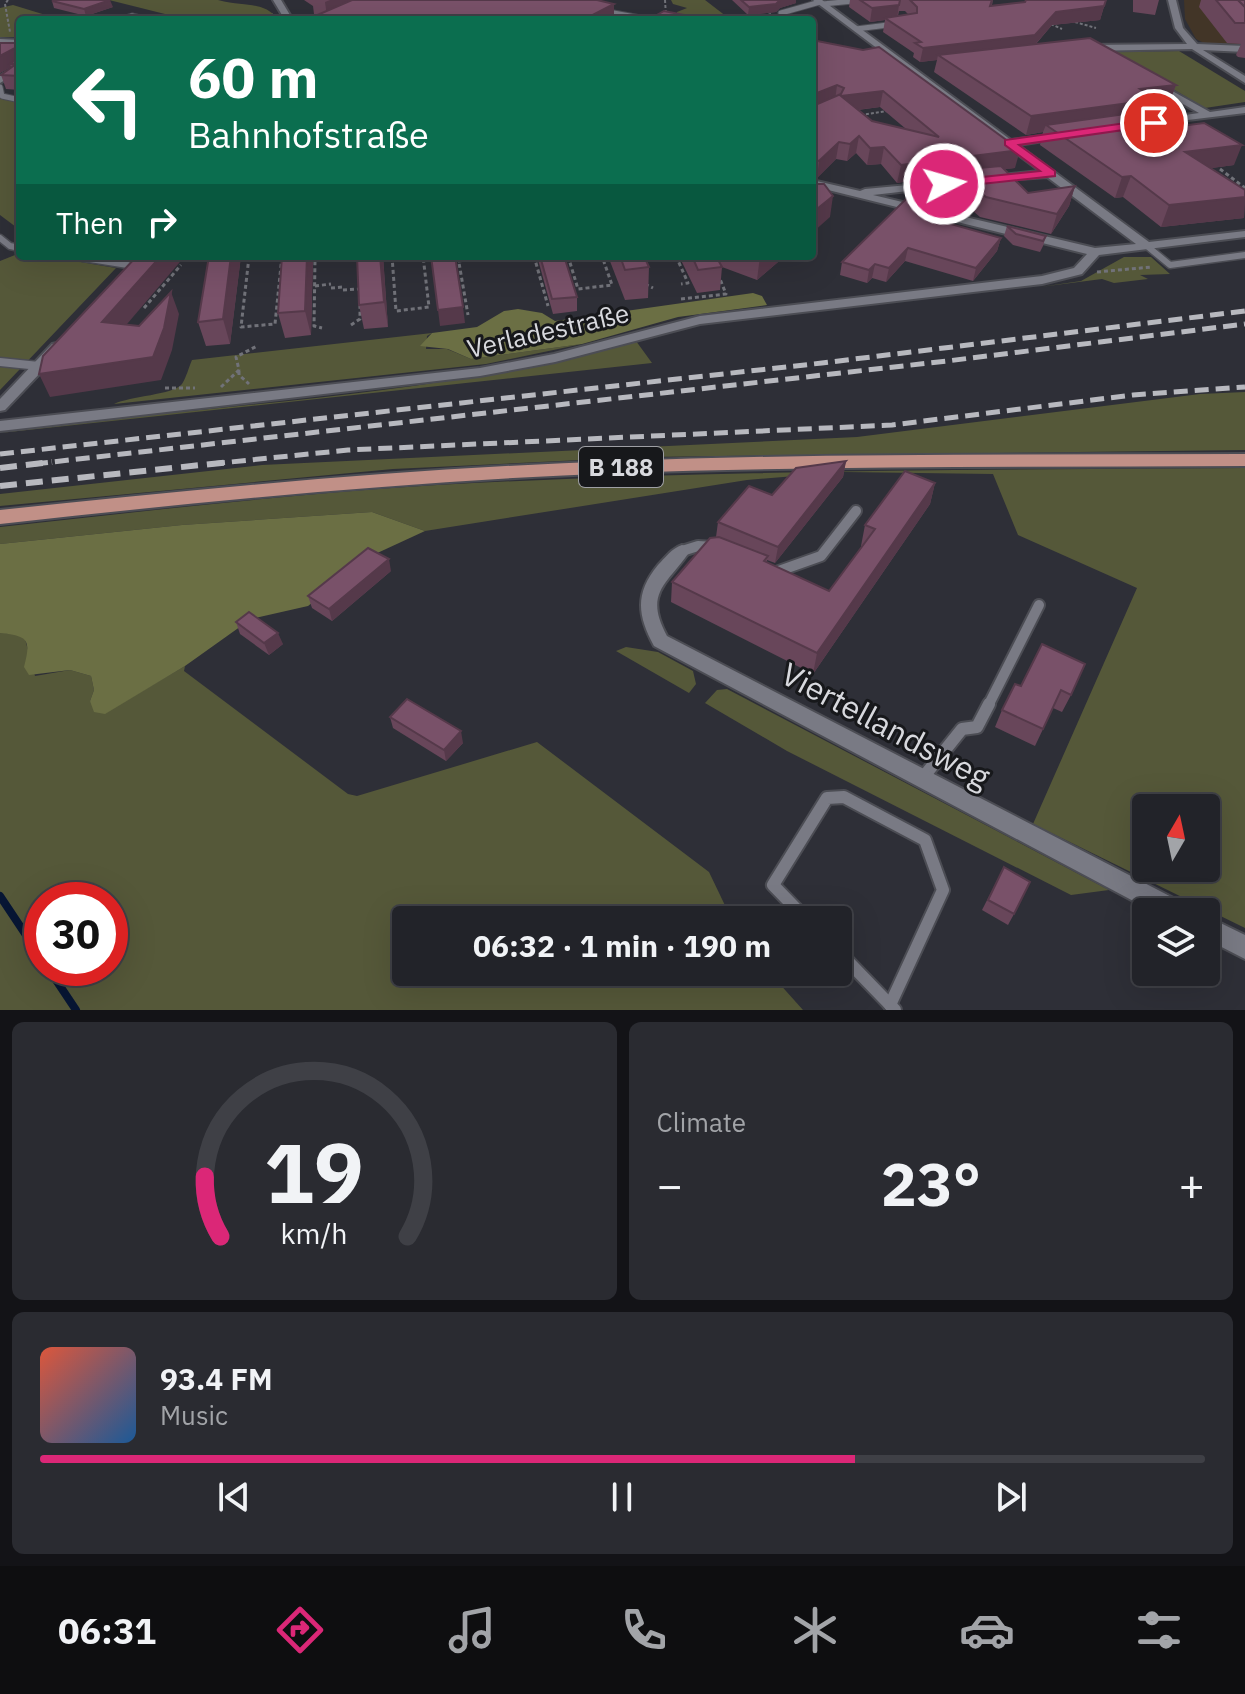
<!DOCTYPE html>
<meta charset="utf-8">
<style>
:root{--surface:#222329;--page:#2a2b31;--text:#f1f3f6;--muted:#a2a4a8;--line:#3f4046;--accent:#db2777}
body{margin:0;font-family:"IBM Plex Sans",sans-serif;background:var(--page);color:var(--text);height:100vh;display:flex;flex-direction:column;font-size:30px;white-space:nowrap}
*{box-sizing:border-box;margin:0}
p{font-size:26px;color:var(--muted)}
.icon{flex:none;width:44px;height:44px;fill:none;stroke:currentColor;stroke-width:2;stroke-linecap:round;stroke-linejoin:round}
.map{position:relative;height:1010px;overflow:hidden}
.side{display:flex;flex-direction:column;gap:12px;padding:12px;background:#131317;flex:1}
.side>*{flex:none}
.hud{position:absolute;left:16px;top:16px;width:800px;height:244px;border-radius:8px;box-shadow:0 8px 32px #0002,0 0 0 2px var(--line);background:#0b6e4f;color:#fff;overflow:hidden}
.needle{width:52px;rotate:9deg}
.controls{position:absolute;left:1132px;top:794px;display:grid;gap:16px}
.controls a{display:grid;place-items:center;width:88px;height:88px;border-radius:8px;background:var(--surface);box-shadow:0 8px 32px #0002,0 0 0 2px var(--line);font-size:40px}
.speed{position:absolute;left:24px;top:882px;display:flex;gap:16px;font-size:40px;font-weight:700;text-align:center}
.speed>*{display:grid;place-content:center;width:104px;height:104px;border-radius:50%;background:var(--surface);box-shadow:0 8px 32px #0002,0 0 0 2px var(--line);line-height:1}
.speed .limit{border:12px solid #d22;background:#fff;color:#111}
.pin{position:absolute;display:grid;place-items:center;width:68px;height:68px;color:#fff;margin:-34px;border:4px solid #fff;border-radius:50%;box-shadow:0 2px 8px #0007}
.me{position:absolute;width:88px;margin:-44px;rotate:84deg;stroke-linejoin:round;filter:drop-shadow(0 0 6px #0008)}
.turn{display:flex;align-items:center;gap:28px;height:168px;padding:0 40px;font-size:36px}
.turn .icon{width:104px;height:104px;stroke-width:2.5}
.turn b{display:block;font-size:56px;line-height:68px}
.then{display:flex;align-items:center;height:76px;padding:0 40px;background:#0003;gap:16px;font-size:30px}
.big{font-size:60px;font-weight:700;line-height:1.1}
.side .card{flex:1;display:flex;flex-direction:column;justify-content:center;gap:12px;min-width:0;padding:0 28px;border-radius:12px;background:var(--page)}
.side .dial{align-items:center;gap:0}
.dial svg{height:208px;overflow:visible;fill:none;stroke:var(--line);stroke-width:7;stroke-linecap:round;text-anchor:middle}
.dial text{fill:var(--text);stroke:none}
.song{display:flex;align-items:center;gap:24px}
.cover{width:96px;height:96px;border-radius:12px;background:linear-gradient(135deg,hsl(10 70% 55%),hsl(210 70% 35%))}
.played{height:8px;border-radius:4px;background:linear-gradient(90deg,var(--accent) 70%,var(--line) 70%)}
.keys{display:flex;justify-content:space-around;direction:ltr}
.heat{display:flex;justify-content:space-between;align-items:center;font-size:44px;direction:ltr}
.side .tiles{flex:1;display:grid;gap:12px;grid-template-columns:1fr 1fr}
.card:last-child{grid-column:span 2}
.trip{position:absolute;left:392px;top:906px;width:460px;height:80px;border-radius:8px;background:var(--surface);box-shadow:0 8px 32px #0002,0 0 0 2px var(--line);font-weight:700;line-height:80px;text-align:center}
.dock{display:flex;height:128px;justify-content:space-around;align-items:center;background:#0e0e10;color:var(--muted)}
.dock .icon{width:56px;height:56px}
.dock .selected{color:var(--accent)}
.dock b{font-size:36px;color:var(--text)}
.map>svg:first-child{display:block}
</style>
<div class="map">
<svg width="1245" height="1010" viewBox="0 0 1245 1010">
<rect width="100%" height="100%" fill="#2e2f37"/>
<!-- commercial -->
<polygon fill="#423527" points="1184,0 1245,0 1245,47 1208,45 1196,39 1185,19"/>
<!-- green -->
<g fill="#555839" fill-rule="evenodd">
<path d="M109,0H218C249,8 262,0 279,20H189Z"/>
<polygon points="671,0 705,0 731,20 677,17 677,12 687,8 673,4"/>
<polygon points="13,5 62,20 20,20 20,37 0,37 0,8"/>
<polygon points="1179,51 1245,91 1245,102 1205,108 1110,52"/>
<polygon points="0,97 20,101 20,230 0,215"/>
<polygon points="20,253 20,256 45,256 116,268 0,390 0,261"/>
<polygon points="1124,257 1151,257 1170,274 1140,275 1148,279 1114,283 1102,279 1040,287 1081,281"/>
<path d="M432,333L427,336L426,349H447L471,359L582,344L486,364L114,404C130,396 173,395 182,384C186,378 189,367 192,360Z"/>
<path d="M636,341L652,363L0,433C211,403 431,399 636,341Z"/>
<polygon points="1245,392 1245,450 644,457 393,469 0,506 0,494 262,465 857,437 1200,394"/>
<path d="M1245,468V928L1033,824L1137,588L1018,535L993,474L844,472L747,480L425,531L372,512L182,525L0,544V527C145,511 291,494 437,485C706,470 975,470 1245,468ZM1146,808H1206V868H1146Z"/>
<path d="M0,633L18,634L25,639L35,676L70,670L91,676L94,690L90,701L105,713L185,666L184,671L348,794L357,796L537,742L709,872L732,920H406V972H769L803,1010H0ZM42,900H110V968H42Z"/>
<polygon points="626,647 658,652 693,671 696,684 689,693 616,651"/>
<polygon points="727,689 1109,890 1071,895 787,751 705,703 717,690"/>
</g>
<!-- forest -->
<g fill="#6b6f44">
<polygon points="753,293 762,296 767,305 678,317 582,344 471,359 448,349 420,346 432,333 477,327 504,311 518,309 542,313 555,321"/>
<path d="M372,512L425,531L373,555L308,606L251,619L185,666L105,714L94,712L90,701L94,690L91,676L70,670L29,675L24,667C31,640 29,636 0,633V544L182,525Z"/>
</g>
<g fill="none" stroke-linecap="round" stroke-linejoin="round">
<!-- stream -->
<g stroke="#071634" stroke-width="8">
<polyline points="0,896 42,959"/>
<polyline points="48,968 76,1010"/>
</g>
<!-- service-far4 casing -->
<g stroke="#4c4d54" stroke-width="7">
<g id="service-far4">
<polyline points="823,4 863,0"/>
<polyline points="603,11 651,20"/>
<polyline points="781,13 820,2"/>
<polyline points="119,20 132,16 148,20"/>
<polyline points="856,29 896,24"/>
<polyline points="0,87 2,96 20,100"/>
</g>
</g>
<!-- service-far3 casing -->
<g stroke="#4c4d54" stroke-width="9">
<g id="service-far3">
<polyline points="0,238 10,246 20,248"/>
<polyline points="1147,246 1170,265 1245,255"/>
<polyline points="71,256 134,266"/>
</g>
</g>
<!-- service-far2 casing -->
<g stroke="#4c4d54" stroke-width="11">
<polyline id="service-far2" points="0,362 39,366"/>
</g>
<!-- service-far1 casing -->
<g stroke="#4c4d54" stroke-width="14">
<g id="service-far1">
<polyline points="682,551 698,546 714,547"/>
<polyline points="776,572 821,556 856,511"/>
<polyline points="988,706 1039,605"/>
</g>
</g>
<!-- service casing -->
<g stroke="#4c4d54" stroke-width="16">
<g id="service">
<polyline points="921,780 962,729 977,727 989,704"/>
<polyline points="807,920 773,885 827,798 844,797 925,840 943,890 890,1005"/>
<polyline points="838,951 895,1010"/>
</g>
</g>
<!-- minor casing -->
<g stroke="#4c4d54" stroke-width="4">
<g id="minor">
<polygon points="273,0 281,0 293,20 285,20"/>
<polygon points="813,0 822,0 1011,140 1066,133 1068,135 1063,138 1018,145 1149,242 1245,231 1245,237 1099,255 1082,274 1042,284 700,324 555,362 480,376 0,431 0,421 480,368 554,354 700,316 1042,276 1074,268 1087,254 812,186 812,180 860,191 865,189 930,183 934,184 934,188 873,195 1095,248 1136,244 1047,177 989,181 988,179 993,176 1040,171"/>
<polygon points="1168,0 1176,0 1183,28 1197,44 1245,46 1245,52 1203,50 1245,76 1245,83 1192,49 1087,51 1083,48 1087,45 1187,44 1175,28"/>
<polygon points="20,64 20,71 0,83 0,76"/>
<polygon points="1156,82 1210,112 1245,107 1245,113 1147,125 1145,123 1150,120 1199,113 1153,87 1153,83"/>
<polygon points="57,343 64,347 62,350 5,410 0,411 0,399 52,344"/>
<path d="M682,545L688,547L690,551C668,584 643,592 667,636L1185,904L1188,912H1154L654,646C637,615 635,593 658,565C665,558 672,548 682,545Z"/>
<polygon points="1206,916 1245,935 1245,959 1206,939"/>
</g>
</g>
<!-- tertiary casing -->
<g stroke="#4c4d54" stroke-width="4">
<polygon id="tertiary" points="0,39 20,40 20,44 0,43"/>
</g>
<!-- primary casing -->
<g stroke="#4c4d54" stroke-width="4">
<path id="primary" d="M1245,454V466C1036,467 827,466 618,473C412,481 206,501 0,524V510C206,488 412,468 618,461C827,453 1036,455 1245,454Z"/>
</g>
<!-- path-far1 -->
<g stroke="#717279" stroke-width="2" stroke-dasharray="3 2" stroke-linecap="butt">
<polyline points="8,0 5,4 10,32"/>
<polyline points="665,0 666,16"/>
<polyline points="259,20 273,14"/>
<polyline points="754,20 771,14"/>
<polyline points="1075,22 1096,28"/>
<polyline points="1051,24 1062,29"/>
<polyline points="1149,107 1166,105"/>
<polyline points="861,115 887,111"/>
</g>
<!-- path -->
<g stroke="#717279" stroke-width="3" stroke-dasharray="4 3" stroke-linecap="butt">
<polyline points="1220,169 1245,188"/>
<polyline points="319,256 315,260 314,326 322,328"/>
<polyline points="392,256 396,311 429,307 423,256"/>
<polyline points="534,256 548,306"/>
<polyline points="568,256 578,289 612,285 602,256"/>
<polyline points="676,256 688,283 681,284"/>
<polyline points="249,257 241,327 275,324 282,256"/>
<polyline points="458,257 468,315"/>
<polyline points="236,258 259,256"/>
<polyline points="179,260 214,260"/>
<polyline points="458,261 506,256"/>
<polyline points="1097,272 1152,267"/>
<polyline points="645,284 653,288"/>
<polyline points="315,286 331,284"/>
<polyline points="331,288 343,287"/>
<polyline points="343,290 359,289"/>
<polyline points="681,299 726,294 720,279"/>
<polyline points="144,308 181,265"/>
<polyline points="351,325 360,319 360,306"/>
<polyline points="239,371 239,375 249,384"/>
<polyline points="221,387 239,370 236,357 257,346"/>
<polyline points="165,388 195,388"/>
</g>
<!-- service-far4 -->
<use href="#service-far4" stroke="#797a84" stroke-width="5"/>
<!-- service-far3 -->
<use href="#service-far3" stroke="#797a84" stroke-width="6"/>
<!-- service-far2 -->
<use href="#service-far2" stroke="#797a84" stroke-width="8"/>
<!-- service-far1 -->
<use href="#service-far1" stroke="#797a84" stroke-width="10"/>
<!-- service -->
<use href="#service" stroke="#797a84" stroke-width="12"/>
<!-- minor -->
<use href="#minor" fill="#797a84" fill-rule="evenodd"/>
<!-- tertiary -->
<use href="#tertiary" fill="#797a84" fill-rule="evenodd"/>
<!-- primary -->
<use href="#primary" fill="#c19087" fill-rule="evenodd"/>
<!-- rail-far1 -->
<g stroke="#b8b9bf" stroke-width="5" stroke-dasharray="14 7" stroke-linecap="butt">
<polyline points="0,454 822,363 1245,311"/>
<polyline points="34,464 947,361 1245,324"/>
<polyline points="211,464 348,450 892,425 1133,395 1245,387"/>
</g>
<!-- rail -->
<g stroke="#b8b9bf" stroke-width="6" stroke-dasharray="17 9" stroke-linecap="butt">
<polyline points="0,468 52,462"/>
<polyline points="0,486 230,462"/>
</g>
</g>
<!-- wall -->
<g fill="#68465a" fill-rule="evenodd">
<polygon points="304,0 597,0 614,4 614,18 610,20 316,20 315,16 319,15 314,14 313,6"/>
<polygon points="732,0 796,0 796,3 780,8 776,12 748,15"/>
<path d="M850,0H993L992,5L1106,0L1100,20L1052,25L1036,44L1176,85L1169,103L1152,105L1150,110L1234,165L1211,168L1245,190L1244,218L1161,227L1123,197L1115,198L1040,145L1043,132L1026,135L934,72L937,60L920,62L913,57L914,53L883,32L885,20L870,22L849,7ZM899,11H905L908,14L898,16Z"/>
<polygon points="1133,0 1159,0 1155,15 1133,12"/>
<polygon points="1201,0 1245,0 1245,58 1238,57 1236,55 1241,44 1227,43 1199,7"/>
<polygon points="52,1 113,7 86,16 54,8"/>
<path d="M812,40L1015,168L1004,169L1028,193L1075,186L1069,206L1051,234L980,217L967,206L962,213L956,211L952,225L1001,238L997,251L973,281L905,261L886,282L872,278L867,283L840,275L842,262L913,201L907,194L909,181L897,183L881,164L867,165L856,153L847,161L836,159L817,178L812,177ZM880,107L906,129L872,121L858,110Z"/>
<polygon points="0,43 20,43 20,90 6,89 1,75 11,68 11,67 0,73"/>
<polygon points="1007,226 1046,236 1043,246 1040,252 1013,245 1004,236"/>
<polygon points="209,256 241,256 230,344 206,346 198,322"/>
<polygon points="282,256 313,256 311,335 285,338 278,313"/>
<polygon points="383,256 388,327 364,329 359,305"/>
<polygon points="537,256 564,256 577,297 577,311 553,314"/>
<polygon points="608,256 644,256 649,267 648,298 625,300"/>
<polygon points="679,256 785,256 757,280 722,267 720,290 697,293"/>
<polygon points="846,461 843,477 775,563 767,560 767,562 829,591 862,546 861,546 865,525 935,483 930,504 813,674 671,602 672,582 716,537 718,522"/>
<polygon points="391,571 332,621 312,608 308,596"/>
<polygon points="236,622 283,644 269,655 240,634"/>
<polygon points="1042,644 1071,695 1062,712 1053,708 1035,746 995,727 1002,710 1021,686"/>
<polygon points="390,717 463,743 446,761 393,728"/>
<polygon points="1004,867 1014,914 1008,925 982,910"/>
</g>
<!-- shaded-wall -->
<g fill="#55394a">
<polygon points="110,0 113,7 86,16 84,9"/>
<polygon points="330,0 364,0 327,17 325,2"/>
<polygon points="780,0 796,0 796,3 780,8 776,12 748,15 749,7"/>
<polygon points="614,4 614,18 610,20 583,20"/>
<polygon points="899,5 897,19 885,18 885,20 870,22 872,8"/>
<polygon points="1104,6 1100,20 1052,25 1031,49 938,55 937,60 920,62 923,48 1056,12"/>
<polygon points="15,48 20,60 10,64 11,67 0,73 0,56"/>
<polygon points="837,85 835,101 812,110 812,95"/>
<polygon points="1176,85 1169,103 1152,105 1148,116 1046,125 1043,132 1026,135 1031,116 1140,89"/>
<polygon points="883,91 880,107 839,112 841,96"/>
<polygon points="859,136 856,153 847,161 850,144"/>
<polygon points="839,142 836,159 817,178 819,161"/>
<polygon points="1242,145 1234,165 1177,173 1185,152"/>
<polygon points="884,147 881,164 867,165 870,148"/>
<polygon points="1020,150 1015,168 916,180 911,174 909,181 897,183 901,165"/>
<polygon points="1131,176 1123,197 1115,198 1122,177"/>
<polygon points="972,186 967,206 962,213 966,193"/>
<polygon points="1075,186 1069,206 1051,234 1057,214"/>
<polygon points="833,196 830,217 812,233 812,213"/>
<polygon points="1245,197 1244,218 1161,227 1169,205"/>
<polygon points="956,211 953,224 944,236 947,223"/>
<polygon points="1001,238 997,251 973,281 976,268"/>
<polygon points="908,248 905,261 886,282 889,268"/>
<polygon points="161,256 185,256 110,344 102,322"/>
<polygon points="231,256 241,256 230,344 223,319"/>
<polygon points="307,256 313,256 311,335 305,311"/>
<polygon points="380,256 383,256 388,327 384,302"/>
<polygon points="760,256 785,256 757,280"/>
<polygon points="875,264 872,278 867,283 869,270"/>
<polygon points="171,292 179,314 172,350 161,380 50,397 39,374 153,357"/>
<polygon points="463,307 465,323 440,326 438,310"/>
<polygon points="846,461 843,477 775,563 778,547"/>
<polygon points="935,483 930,504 813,674 817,653"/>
<polygon points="389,559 391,571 332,621 329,609"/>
<polygon points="278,633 283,644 269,655 264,643"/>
<polygon points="461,731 463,743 446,761 444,750"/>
</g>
<!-- building -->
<g fill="#795169" stroke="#55394a" stroke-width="2" fill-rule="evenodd">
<polygon points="56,0 110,0 84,9 52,1"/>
<polygon points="352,0 597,0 614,4 583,20 328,20 329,19 315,16"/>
<polygon points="741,0 780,0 776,4 749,7"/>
<polygon points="860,0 900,0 899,5 872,8"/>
<polygon points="910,0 992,0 990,6 1025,2 1026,0 1106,0 1104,6 1056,12 1035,35 923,48 915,43 921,42 885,18 917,13 917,7"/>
<polygon points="1216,0 1238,0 1245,7 1245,23 1235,23"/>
<polygon points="1238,0 1245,0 1245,7"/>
<polygon points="664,11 704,19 702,20 648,20"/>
<polygon points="1090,38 1176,85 1140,89 1154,98 1135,100 1137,102 1031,116 938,55"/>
<path d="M812,40L863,50L879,47L1020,150L901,165L884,147L870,148L859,136L850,144L839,142L819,161L812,159V103L815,105L841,94L844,88L837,85L812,95ZM883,91L939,137L872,121L841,96Z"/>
<polygon points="0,43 20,43 20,76 1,75 16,64 10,64 18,58 15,48 0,56"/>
<polygon points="1154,110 1181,126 1204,123 1242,145 1185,152 1245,190 1245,197 1169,205 1131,176 1122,177 1046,125"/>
<polygon points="1001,166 1028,193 1075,186 1057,214 986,197 972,186 966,193 917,181 911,174"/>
<polygon points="812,184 824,184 833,196 812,213"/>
<polygon points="906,199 956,211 947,223 1001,238 976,268 908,248 889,268 875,264 869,270 842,262"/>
<polygon points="1007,226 1046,236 1043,241 1016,234"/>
<polygon points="137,256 161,256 102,322 139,326 171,292 164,328 153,357 39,374 43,356"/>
<polygon points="209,256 231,256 223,319 198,322"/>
<polygon points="282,256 307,256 305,311 278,313"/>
<polygon points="357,256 380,256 384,302 359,305"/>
<polygon points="431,256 455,256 463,307 438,310"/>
<polygon points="540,256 564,256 577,297 552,299"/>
<polygon points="620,256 644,256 649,267 625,270"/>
<polygon points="692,256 716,256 722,267 698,270"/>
<polygon points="846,461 778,547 718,522 749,486 772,495 796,468"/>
<polygon points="905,471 935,483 817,653 672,582 710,538 719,537 768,556 764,561 829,591 875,529 865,525"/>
<polygon points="368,548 389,559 329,609 308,596"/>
<polygon points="249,612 278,633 264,643 236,622"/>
<polygon points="1042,644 1085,664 1071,695 1061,690 1043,729 1002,710 1015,684 1021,686"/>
<polygon points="407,699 461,731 444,750 390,717"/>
<polygon points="1004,867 1030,882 1014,914 988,900"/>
</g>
<!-- route -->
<polygon fill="#db2777" stroke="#8e194d" stroke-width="2" points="1154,119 1159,123 1158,125 1019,145 1055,171 1055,176 944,188 938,184 944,181 1040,171 1005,145 1005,140"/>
<g text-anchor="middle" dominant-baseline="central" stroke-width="6" stroke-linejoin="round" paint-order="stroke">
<!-- shield labels -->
<rect fill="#17181b" stroke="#9e9fa4" stroke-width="2" x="579" y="447" width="84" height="40" rx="6"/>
<g font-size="24" font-weight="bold" fill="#d8d9de">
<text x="621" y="467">B 188</text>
</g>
<!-- street labels -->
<g font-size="26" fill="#d8d9de" stroke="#17181b">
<text transform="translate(548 330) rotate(-13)">Verladestraße</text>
</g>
<!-- near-street labels -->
<g font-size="32" fill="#d8d9de" stroke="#17181b">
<text transform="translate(886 725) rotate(28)">Viertellandsweg</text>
</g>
</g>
</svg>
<div class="controls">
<a><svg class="needle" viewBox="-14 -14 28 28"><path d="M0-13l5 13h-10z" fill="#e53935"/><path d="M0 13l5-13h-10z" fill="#a2a4a8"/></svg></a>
<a><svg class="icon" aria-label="layers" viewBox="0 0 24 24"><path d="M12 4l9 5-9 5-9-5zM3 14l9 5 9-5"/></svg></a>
</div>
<div class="speed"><div class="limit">30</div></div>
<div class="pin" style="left:1154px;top:123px;background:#d93025"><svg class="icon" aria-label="arrive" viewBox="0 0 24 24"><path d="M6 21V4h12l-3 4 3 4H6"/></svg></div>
<svg class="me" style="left:944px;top:184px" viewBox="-20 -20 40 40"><circle r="17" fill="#db2777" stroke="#fff" stroke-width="3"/><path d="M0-11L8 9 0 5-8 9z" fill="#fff"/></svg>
<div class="trip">06:32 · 1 min · 190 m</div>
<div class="hud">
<div class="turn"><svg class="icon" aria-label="left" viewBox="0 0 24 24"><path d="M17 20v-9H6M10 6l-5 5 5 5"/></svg><div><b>60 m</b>Bahnhofstraße</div></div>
<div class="then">Then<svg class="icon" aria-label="right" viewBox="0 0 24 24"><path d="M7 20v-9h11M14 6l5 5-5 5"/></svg></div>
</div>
</div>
<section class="side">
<div class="tiles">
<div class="card dial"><svg viewBox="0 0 100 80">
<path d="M14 69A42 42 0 1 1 86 69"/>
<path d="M14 69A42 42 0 0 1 8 46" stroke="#db2777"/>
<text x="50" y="56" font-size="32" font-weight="700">19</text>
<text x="50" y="72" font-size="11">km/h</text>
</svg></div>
<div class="card"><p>Climate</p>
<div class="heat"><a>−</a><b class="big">23°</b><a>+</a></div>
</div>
<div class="card">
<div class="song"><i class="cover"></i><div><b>93.4 FM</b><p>Music</p></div></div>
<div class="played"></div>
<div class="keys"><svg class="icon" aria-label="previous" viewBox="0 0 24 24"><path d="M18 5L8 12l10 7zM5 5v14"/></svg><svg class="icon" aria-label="pause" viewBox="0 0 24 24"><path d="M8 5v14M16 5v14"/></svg><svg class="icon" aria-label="next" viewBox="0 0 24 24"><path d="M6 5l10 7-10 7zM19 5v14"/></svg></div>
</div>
</div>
</section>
<nav class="dock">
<b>06:31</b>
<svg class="icon selected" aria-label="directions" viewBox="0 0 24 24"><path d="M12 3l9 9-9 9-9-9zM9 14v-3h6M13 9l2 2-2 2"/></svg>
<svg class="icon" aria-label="music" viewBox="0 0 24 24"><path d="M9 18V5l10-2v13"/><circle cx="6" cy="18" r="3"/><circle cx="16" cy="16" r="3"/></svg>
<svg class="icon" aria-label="phone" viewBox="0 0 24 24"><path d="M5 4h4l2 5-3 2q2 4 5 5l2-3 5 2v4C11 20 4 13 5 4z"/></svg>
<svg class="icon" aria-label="climate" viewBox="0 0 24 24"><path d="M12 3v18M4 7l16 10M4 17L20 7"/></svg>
<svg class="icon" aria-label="car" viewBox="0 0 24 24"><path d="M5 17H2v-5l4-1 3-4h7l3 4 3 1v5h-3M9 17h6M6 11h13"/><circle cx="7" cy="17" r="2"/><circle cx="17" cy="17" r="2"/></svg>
<svg class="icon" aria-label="filters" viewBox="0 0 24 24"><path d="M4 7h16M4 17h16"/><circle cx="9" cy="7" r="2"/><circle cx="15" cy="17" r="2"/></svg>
</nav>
